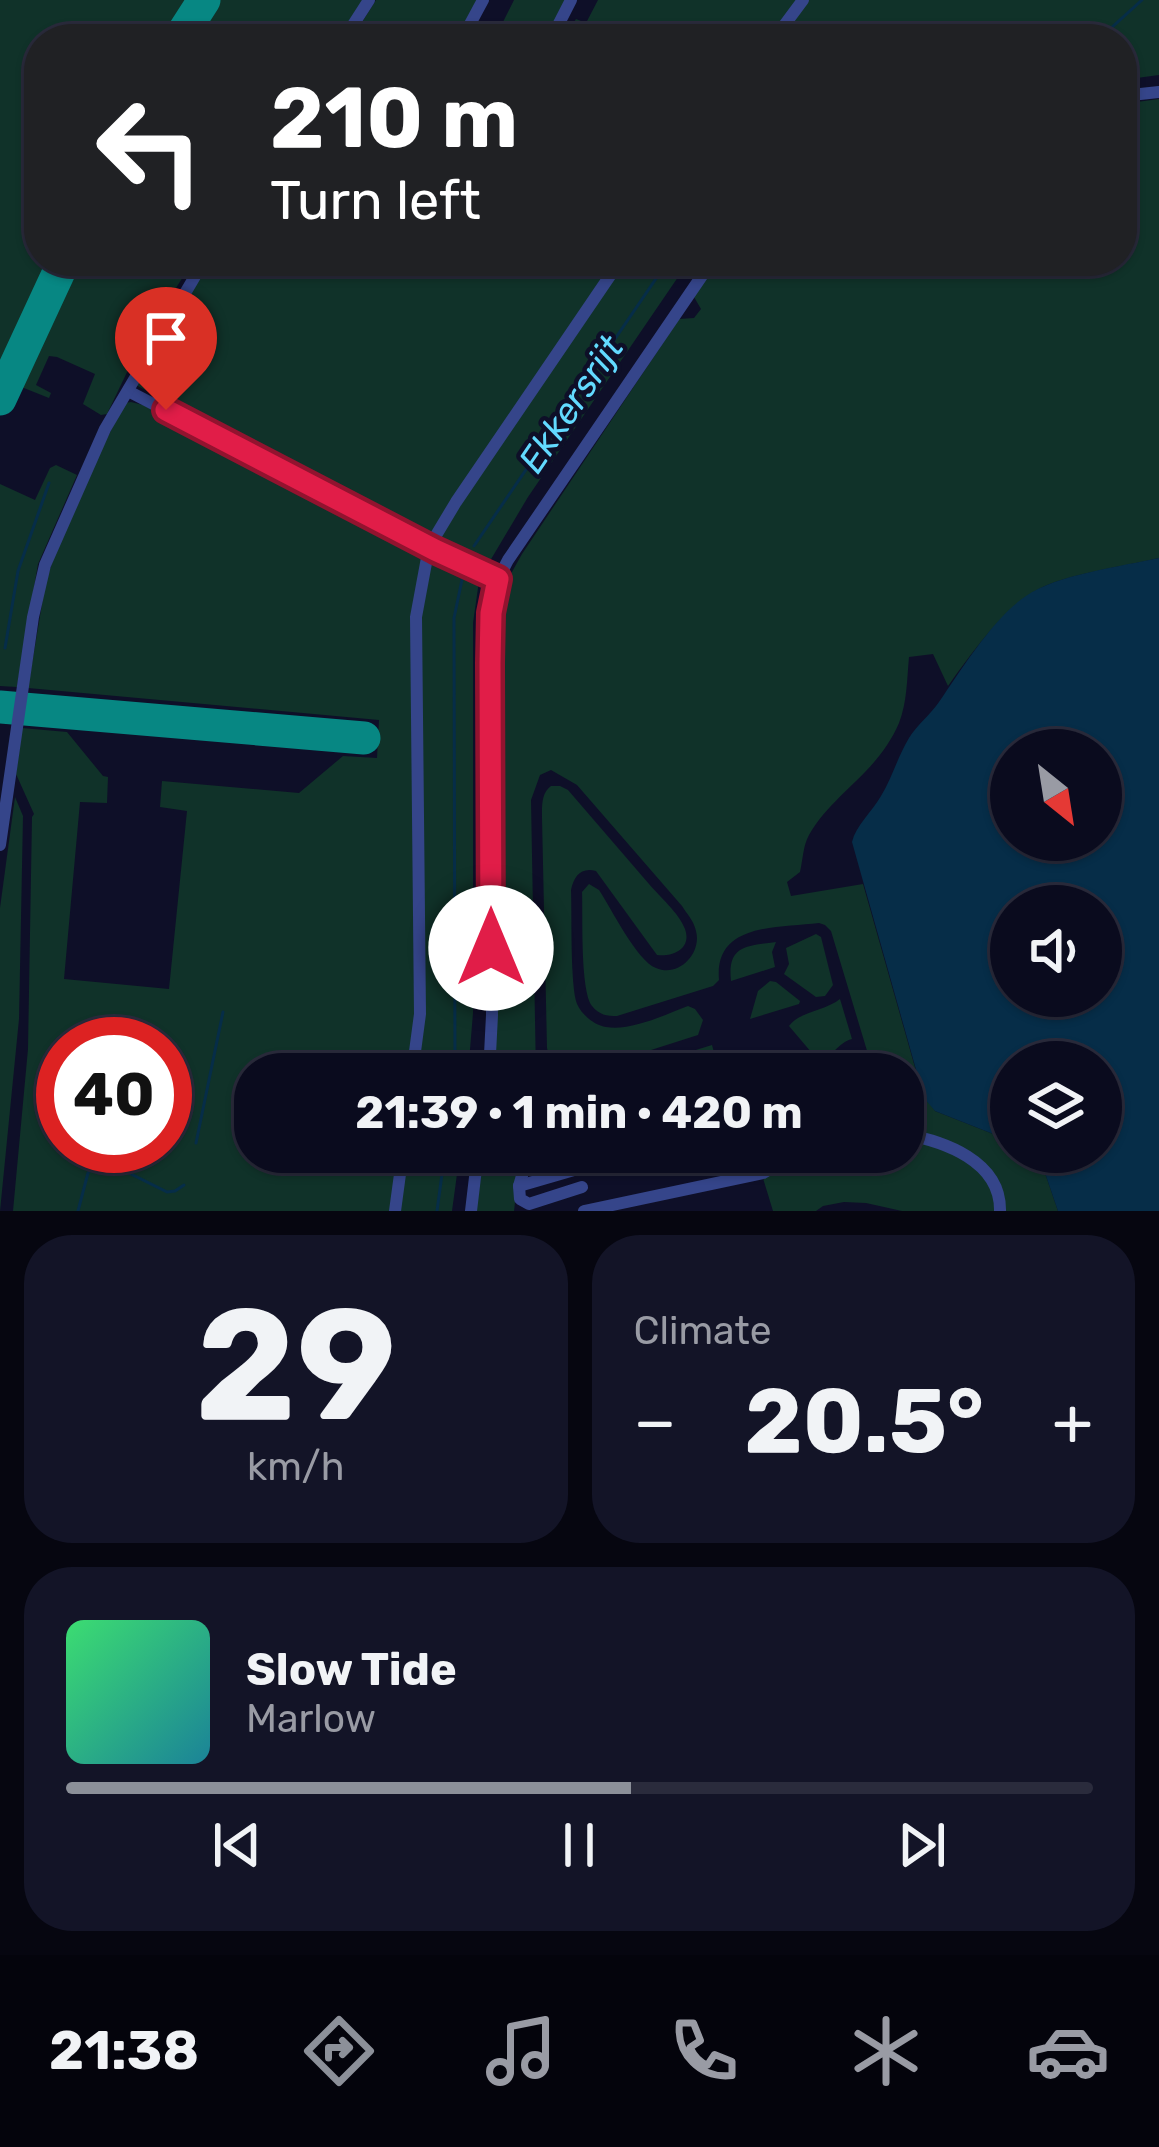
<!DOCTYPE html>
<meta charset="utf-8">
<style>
:root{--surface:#0a0b1e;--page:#131427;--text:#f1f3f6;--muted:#999ba4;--line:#2a2b3c;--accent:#8c9099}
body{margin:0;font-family:Rubik,sans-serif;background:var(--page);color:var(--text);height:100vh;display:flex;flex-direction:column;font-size:45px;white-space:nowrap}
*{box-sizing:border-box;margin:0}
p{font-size:39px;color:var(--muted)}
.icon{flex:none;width:66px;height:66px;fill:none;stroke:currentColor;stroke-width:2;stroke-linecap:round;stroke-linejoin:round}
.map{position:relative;height:1211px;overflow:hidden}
.sheet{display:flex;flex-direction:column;gap:24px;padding:24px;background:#060610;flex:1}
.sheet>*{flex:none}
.banner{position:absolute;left:24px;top:24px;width:1113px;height:252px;border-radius:48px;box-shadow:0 3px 9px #0004,0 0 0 3px var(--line);background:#202124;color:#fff;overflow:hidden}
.needle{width:78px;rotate:150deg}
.buttons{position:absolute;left:990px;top:729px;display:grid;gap:24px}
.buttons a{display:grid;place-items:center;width:132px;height:132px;border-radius:50%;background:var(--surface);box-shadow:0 3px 9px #0004,0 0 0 3px var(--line);font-size:60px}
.speed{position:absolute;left:36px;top:1017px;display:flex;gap:24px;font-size:60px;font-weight:700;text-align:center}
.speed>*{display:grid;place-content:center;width:156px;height:156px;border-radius:50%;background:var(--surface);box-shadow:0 3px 9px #0004,0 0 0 3px var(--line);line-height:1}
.speed .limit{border:18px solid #d22;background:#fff;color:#111}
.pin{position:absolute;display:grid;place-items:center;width:102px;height:102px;color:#fff;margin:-123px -51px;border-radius:50% 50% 50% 0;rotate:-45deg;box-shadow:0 0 12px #0007}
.pin .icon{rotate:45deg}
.me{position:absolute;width:132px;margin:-66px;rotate:0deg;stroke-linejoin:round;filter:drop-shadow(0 0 9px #0008)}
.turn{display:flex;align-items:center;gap:42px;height:252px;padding:0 48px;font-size:54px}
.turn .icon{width:156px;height:156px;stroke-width:2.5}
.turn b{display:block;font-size:84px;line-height:102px}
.big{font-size:90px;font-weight:700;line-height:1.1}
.sheet .tile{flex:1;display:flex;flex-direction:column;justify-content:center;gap:18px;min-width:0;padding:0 42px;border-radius:48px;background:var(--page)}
.sheet .dial{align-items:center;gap:0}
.dial b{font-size:156px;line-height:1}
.song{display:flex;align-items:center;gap:36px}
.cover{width:144px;height:144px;border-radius:18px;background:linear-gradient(135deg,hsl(140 70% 55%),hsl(190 70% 35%))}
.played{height:12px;border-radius:6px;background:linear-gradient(90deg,var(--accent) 55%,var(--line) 55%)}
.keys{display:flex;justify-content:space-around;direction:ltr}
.heat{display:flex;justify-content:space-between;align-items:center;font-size:66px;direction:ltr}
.sheet .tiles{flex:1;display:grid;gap:24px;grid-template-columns:1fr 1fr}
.tile:last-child{grid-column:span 2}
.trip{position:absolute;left:234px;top:1053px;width:690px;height:120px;border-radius:48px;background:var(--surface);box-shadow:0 3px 9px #0004,0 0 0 3px var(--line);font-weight:700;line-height:120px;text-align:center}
.tab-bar{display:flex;height:192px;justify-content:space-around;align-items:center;background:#04040c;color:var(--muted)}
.tab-bar .icon{width:84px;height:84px}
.tab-bar .active{color:var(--accent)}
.tab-bar b{font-size:54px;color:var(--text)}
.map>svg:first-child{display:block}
</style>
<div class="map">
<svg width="1159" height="1211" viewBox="0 0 1159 1211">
<rect width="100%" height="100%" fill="#0e0f28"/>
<!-- green -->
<g fill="#103229" fill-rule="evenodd">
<polygon points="0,0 189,0 164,39 39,39 39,261 51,261 0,373"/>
<polygon points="217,0 363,0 338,39 192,39"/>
<polygon points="376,0 477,0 457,39 356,39 359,27"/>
<polygon points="514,0 568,0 548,39 487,39 498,32"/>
<polygon points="598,0 1159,0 1159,75 1122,80 1122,39 563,39 576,19 586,23"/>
<path d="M1159,99V558C1127,566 1066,574 1039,589C1004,607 971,654 948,686L933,654L909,657C907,679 907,703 899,723C877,774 833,793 809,835C803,846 803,859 800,872L787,882L791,896L863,884L920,1085L935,1111L1011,1141V1152H1031L1044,1170L1058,1211H902L866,1203L844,1202L823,1206L816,1211H773L755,1152H903V1074H874L831,931L825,925L819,923C777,928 714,923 719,980L713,986L617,1016C607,1016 599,1015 592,1006C580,990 583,914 582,892L589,884L599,890C611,908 637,961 656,968C679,978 702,953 696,931C694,921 687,914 682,906L577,785L551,770L540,775L531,800L536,1074H493L495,616L503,588L522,554L679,319L694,318L701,309L694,297L718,261H1122V104Z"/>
<polygon points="77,261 193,261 140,345 107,414 101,415 83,404 95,374 57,357 49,356 36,385 51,393 49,398 19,386"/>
<polygon points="210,261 689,261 528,497 484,571 134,384"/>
<path d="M131,402L143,405L479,581L473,623V1013L468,1074H255V1152H460L452,1211H13L28,1049L32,817L34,814L16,774L22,728L67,732L103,776L108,777L107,803L80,802L64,979L169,989L187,811L160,807L162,781L299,793L343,756L377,758L379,720L28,688L46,580L73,505L125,403ZM63,1044H165V1146H63Z"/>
<polygon points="56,465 77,475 38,564 17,687 0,686 0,484 35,500 50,468"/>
<path d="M551,786H560L568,790C595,821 622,853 649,884C660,897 679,913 685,929C692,949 673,957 657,955L596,871C581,867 574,876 571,890C572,914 570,985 577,1004C582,1015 594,1025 606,1027C632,1031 664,1015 688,1006L695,1009L703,1020L698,1035L579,1073C558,1076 552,1069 547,1048L542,818C542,807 541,793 551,786Z"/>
<polygon points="15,797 23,816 19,1019 0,1211 0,908"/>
<polygon points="816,934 821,937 833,985 825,996 816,997 784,974 789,964 786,948"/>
<path d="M776,942L772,952L775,967L731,981C727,945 747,946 776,942Z"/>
<polygon points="770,981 776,982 800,1001 799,1004 750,1019 758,991"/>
<path d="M840,999L852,1039C838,1042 832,1059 817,1059L789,1026C800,1011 825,1011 840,999Z"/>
<polygon points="712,1045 715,1056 656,1074 618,1074"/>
<polygon points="795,1054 808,1068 822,1073 855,1054 863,1074 781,1074 776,1066"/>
<polygon points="484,1152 521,1152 514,1211 476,1211"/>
</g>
<!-- water -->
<path fill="#062d48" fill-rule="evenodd" d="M1159,558V1211H1058L1044,1170L1031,1152H1101V1062H1011V1141L935,1111L924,1098L852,842C856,825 872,812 881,796C892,778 898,756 909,738C917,725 930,715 939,702C961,670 993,618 1026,596C1055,575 1123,566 1159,558ZM1011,750H1101V840H1011ZM1011,906H1101V996H1011Z"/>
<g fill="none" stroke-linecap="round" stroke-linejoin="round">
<!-- stream -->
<g stroke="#062d48" stroke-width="3">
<polyline points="1099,39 1142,0"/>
<polyline points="474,546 668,261"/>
<polyline points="5,648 18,571 49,483"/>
<polyline points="455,1074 454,618 463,575"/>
<polyline points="196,1143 223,1012"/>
<polyline points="78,1211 88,1173 93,1167 113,1165 167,1192 175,1191 184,1185"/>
<polyline points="437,1211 445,1152"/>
</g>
<!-- taxiway -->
<g stroke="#078783" stroke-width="33">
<polyline points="179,39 204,0"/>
<polyline points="0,399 64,261"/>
<polyline points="0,707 364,738"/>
</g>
<!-- minor -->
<g stroke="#35458a" stroke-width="12">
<polyline points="344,39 369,0"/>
<polyline points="462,39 483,0"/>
<polyline points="551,39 571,0"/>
<polyline points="774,39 803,0"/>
<polyline points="1122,96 1159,92"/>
<polyline points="128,391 429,547 498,579"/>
<polyline points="0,845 33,617 45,565 105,429 204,261"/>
<polyline points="412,1074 420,1014 416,617 429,547 456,502 620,261"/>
<polyline points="489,1074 492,1015 489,663 491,613 498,579 508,560 712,261"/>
<path d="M903,1134C944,1141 1001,1161 1000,1211"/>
<polyline points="529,1152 519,1186 520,1199 529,1204 582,1187"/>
<polyline points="519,1186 574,1170"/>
<polyline points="395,1211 403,1152"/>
<polyline points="471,1211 478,1152"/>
<polyline points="584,1211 763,1173 785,1160 809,1152"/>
</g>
</g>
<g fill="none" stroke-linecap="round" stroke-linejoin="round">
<!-- route casing -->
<g stroke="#92132f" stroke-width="30">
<polyline id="route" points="166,410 435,550 498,579 491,613 490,663 491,948"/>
</g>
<!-- route -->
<use href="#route" stroke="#e11d48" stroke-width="21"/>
</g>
<g text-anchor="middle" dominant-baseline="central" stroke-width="9" stroke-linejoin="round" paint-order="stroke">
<!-- water labels -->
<g font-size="36" font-style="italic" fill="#62daff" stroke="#0e0f28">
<text transform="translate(571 404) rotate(-56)">Ekkersrijt</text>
</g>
</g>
</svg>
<div class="buttons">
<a><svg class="needle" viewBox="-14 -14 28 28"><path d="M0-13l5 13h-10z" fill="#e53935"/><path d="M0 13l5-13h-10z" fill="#999ba4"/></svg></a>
<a><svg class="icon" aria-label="sound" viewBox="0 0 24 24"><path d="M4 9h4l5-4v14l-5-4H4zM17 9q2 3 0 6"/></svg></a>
<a><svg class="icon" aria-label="layers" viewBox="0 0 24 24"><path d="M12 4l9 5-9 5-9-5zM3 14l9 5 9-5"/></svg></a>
</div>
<div class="speed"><div class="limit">40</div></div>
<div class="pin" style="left:166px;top:410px;background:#d93025"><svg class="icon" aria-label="arrive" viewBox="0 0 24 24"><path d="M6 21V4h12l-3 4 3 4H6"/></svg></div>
<svg class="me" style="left:491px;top:948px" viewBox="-20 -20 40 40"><circle r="19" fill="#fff"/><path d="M0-13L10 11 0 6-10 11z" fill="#e11d48"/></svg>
<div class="trip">21:39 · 1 min · 420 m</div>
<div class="banner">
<div class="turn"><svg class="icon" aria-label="left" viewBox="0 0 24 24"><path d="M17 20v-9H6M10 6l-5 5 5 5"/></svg><div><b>210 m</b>Turn left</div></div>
</div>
</div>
<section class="sheet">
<div class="tiles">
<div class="tile dial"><b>29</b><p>km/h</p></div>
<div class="tile"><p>Climate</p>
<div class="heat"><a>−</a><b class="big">20.5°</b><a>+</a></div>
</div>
<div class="tile">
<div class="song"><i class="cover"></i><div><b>Slow Tide</b><p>Marlow</p></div></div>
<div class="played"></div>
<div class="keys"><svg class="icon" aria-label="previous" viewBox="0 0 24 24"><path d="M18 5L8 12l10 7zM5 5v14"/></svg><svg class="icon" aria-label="pause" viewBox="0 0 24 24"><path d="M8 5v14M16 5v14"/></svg><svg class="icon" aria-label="next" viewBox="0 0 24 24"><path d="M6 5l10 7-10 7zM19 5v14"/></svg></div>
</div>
</div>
</section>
<nav class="tab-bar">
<b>21:38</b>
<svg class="icon active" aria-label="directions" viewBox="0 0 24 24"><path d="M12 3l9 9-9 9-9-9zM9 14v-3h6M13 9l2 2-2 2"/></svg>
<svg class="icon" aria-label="music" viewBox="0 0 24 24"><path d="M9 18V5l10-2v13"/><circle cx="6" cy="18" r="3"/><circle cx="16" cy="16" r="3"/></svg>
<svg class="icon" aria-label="phone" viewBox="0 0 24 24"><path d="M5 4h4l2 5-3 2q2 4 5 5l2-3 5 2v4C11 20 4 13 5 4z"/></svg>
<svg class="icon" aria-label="climate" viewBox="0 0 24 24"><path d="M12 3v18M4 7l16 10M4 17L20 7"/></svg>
<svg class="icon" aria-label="car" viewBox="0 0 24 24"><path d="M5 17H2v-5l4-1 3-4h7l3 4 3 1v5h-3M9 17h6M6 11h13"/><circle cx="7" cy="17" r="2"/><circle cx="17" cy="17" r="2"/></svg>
</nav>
